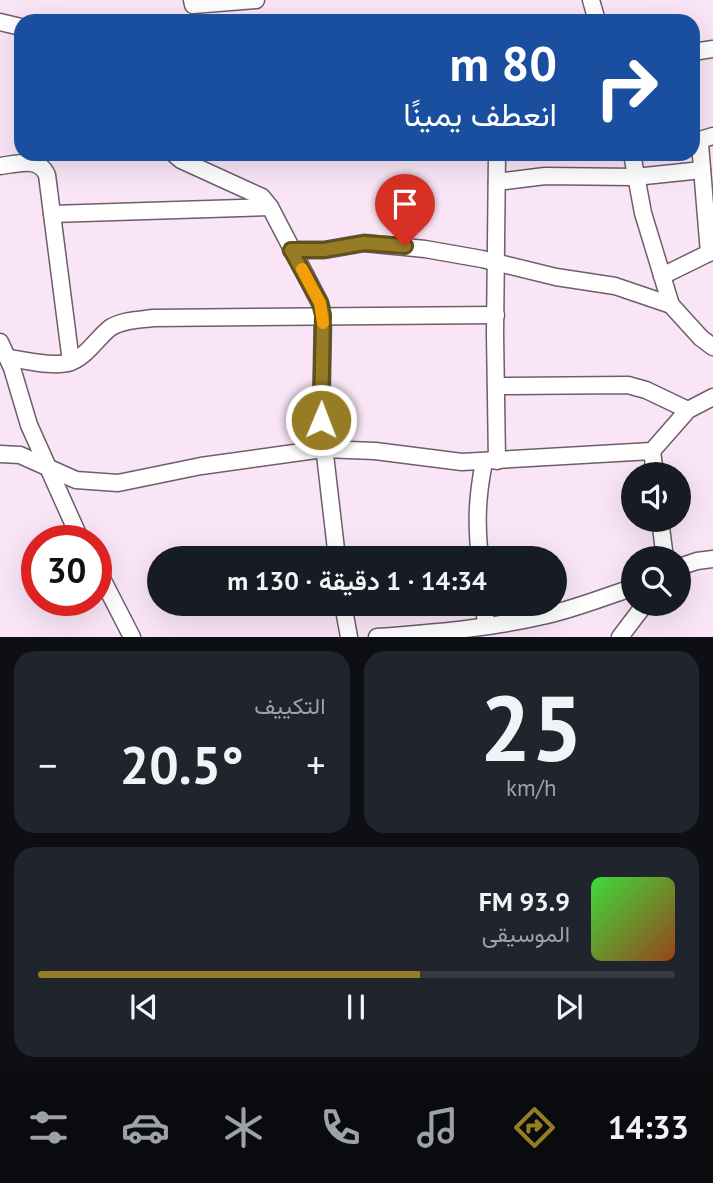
<!DOCTYPE html>
<html lang="ar">
<meta charset="utf-8">
<style>
:root{--surface:#171b24;--page:#20242c;--text:#f1f3f6;--muted:#9ea1a6;--line:#363941;--accent:#967d25}
body{margin:0;font-family:"PT Sans",Vazirmatn,sans-serif;background:var(--page);color:var(--text);direction:rtl;height:100vh;display:flex;flex-direction:column;font-size:26px;white-space:nowrap}
*{box-sizing:border-box;margin:0}
p{font-size:23px;color:var(--muted)}
.icon{flex:none;width:38px;height:38px;fill:none;stroke:currentColor;stroke-width:2;stroke-linecap:round;stroke-linejoin:round}
.map{position:relative;height:637px;overflow:hidden;direction:ltr}
.side{display:flex;flex-direction:column;gap:14px;padding:14px;background:#0d0f14;flex:1}
.side>*{flex:none}
.banner{position:absolute;left:14px;top:14px;width:686px;height:147px;border-radius:21px;box-shadow:0 7px 28px #0002;direction:rtl;background:#1a4fa0;color:#fff;overflow:hidden}
.controls{position:absolute;left:621px;top:462px;display:grid;gap:14px}
.controls a{display:grid;place-items:center;width:70px;height:70px;border-radius:50%;background:var(--surface);box-shadow:0 7px 28px #0002;font-size:35px}
.speed{position:absolute;left:21px;top:525px;display:flex;gap:14px;font-size:35px;font-weight:700;text-align:center}
.speed>*{display:grid;place-content:center;width:91px;height:91px;border-radius:50%;background:var(--surface);box-shadow:0 7px 28px #0002;line-height:1}
.speed .limit{border:10px solid #d22;background:#fff;color:#111}
.pin{position:absolute;display:grid;place-items:center;width:60px;height:60px;color:#fff;margin:-72px -30px;border-radius:50% 50% 50% 0;rotate:-45deg;box-shadow:0 0 7px #0007}
.pin .icon{rotate:45deg}
.me{position:absolute;width:77px;margin:-38px;rotate:1deg;stroke-linejoin:round;filter:drop-shadow(0 0 5px #0008)}
.turn{display:flex;align-items:center;gap:24px;height:147px;padding:0 28px;font-size:32px}
.turn .icon{width:91px;height:91px;stroke-width:2.5}
.turn b{display:block;font-size:49px;line-height:60px}
.big{font-size:52px;font-weight:600;line-height:1.1}
.side .widget{flex:1;display:flex;flex-direction:column;justify-content:center;gap:10px;min-width:0;padding:0 24px;border-radius:21px;background:var(--page)}
.side .dial{align-items:center;gap:0}
.dial b{font-size:91px;line-height:1}
.song{display:flex;align-items:center;gap:21px}
.cover{width:84px;height:84px;border-radius:10px;background:linear-gradient(135deg,hsl(120 70% 55%),hsl(20 70% 35%))}
.played{height:7px;border-radius:4px;background:linear-gradient(90deg,var(--accent) 60%,var(--line) 60%)}
.keys{display:flex;justify-content:space-around;direction:ltr}
.heat{display:flex;justify-content:space-between;align-items:center;font-size:38px;direction:ltr}
.side .tiles{flex:1;display:grid;gap:14px;grid-template-columns:1fr 1fr}
.widget:last-child{grid-column:span 2}
.trip{position:absolute;left:147px;top:546px;width:420px;height:70px;border-radius:35px;background:var(--surface);box-shadow:0 7px 28px #0002;font-weight:600;line-height:70px;text-align:center;direction:rtl}
.tabs{display:flex;height:112px;justify-content:space-around;align-items:center;background:#090b0e;color:var(--muted)}
.tabs .icon{width:49px;height:49px}
.tabs .current{color:var(--accent)}
.tabs b{font-size:32px;color:var(--text)}
.map>svg:first-child{display:block}
</style>
<div class="map">
<svg width="713" height="637" viewBox="0 0 713 637">
<rect width="100%" height="100%" fill="#f9e5f6"/>
<g fill="none" stroke-linecap="round" stroke-linejoin="round">
<!-- street casing -->
<g stroke="#6e5d6c" stroke-width="19">
<g id="street">
<polyline points="192,0 193,5 256,0"/>
<polyline points="591,0 597,21"/>
<polyline points="0,22 21,27"/>
<polyline points="693,52 713,49"/>
<polyline points="174,154 181,160 262,197 270,207 320,303 323,315 321,420 337,558"/>
<polyline points="497,154 495,334 497,461"/>
<polyline points="632,154 643,213 671,305 701,338 713,347"/>
<path d="M0,166C18,164 38,156 47,175L71,362"/>
<polyline points="497,182 545,176 635,177 702,170"/>
<polyline points="52,214 270,207"/>
<polyline points="291,250 324,250 364,243 425,249 482,259 556,277 615,286 671,305"/>
<polyline points="709,253 700,144 703,139 713,136"/>
<polyline points="662,276 713,251"/>
<polyline points="0,342 12,368 29,425 81,541"/>
<path d="M8,358C26,360 51,367 68,363C86,358 96,339 110,328C122,320 139,320 153,318L496,315"/>
<polyline points="496,386 628,385 646,390 688,410"/>
<polyline points="0,454 20,455 76,480 118,483 201,466 323,449 375,451 462,462 652,451"/>
<polyline points="655,474 652,451 688,410 713,397"/>
<polyline points="660,520 665,558"/>
<path d="M480,558C476,523 477,497 484,462"/>
<polyline points="96,567 132,637"/>
<polyline points="679,567 697,561 713,559"/>
<polyline points="343,604 349,637"/>
<polyline points="484,604 486,625"/>
<path d="M377,637C433,633 492,628 547,615C577,608 605,597 634,587"/>
<polyline points="620,637 645,604"/>
</g>
</g>
<!-- street -->
<use href="#street" stroke="#fff" stroke-width="16"/>
</g>
<g fill="none" stroke-linecap="round" stroke-linejoin="round">
<!-- route casing -->
<g stroke="#625118" stroke-width="18">
<polyline id="route" points="321,420 323,315 320,303 291,250 324,250 364,243 405,246"/>
</g>
<!-- route -->
<use href="#route" stroke="#967d25" stroke-width="12"/>
<!-- slow -->
<polyline stroke="#f59e0b" stroke-width="12" points="302,269 320,303 323,323"/>
</g>
</svg>
<div class="controls">
<a><svg class="icon" aria-label="sound" viewBox="0 0 24 24"><path d="M4 9h4l5-4v14l-5-4H4zM17 9q2 3 0 6"/></svg></a>
<a><svg class="icon" aria-label="search" viewBox="0 0 24 24"><circle cx="10" cy="10" r="6"/><path d="M15 15l6 6"/></svg></a>
</div>
<div class="speed"><div class="limit">30</div></div>
<div class="pin" style="left:405px;top:246px;background:#d93025"><svg class="icon" aria-label="arrive" viewBox="0 0 24 24"><path d="M6 21V4h12l-3 4 3 4H6"/></svg></div>
<svg class="me" style="left:321px;top:420px" viewBox="-20 -20 40 40"><circle r="17" fill="#967d25" stroke="#fff" stroke-width="3"/><path d="M0-11L8 9 0 5-8 9z" fill="#fff"/></svg>
<div class="trip">14:34 · 1 دقيقة · 130 m</div>
<div class="banner">
<div class="turn"><svg class="icon" aria-label="right" viewBox="0 0 24 24"><path d="M7 20v-9h11M14 6l5 5-5 5"/></svg><div><b>80 m</b>انعطف يمينًا</div></div>
</div>
</div>
<section class="side">
<div class="tiles">
<div class="widget dial"><b>25</b><p>km/h</p></div>
<div class="widget"><p>التكييف</p>
<div class="heat"><a>−</a><b class="big">20.5°</b><a>+</a></div>
</div>
<div class="widget">
<div class="song"><i class="cover"></i><div><b>93.9 FM</b><p>الموسيقى</p></div></div>
<div class="played"></div>
<div class="keys"><svg class="icon" aria-label="previous" viewBox="0 0 24 24"><path d="M18 5L8 12l10 7zM5 5v14"/></svg><svg class="icon" aria-label="pause" viewBox="0 0 24 24"><path d="M8 5v14M16 5v14"/></svg><svg class="icon" aria-label="next" viewBox="0 0 24 24"><path d="M6 5l10 7-10 7zM19 5v14"/></svg></div>
</div>
</div>
</section>
<nav class="tabs">
<b>14:33</b>
<svg class="icon current" aria-label="directions" viewBox="0 0 24 24"><path d="M12 3l9 9-9 9-9-9zM9 14v-3h6M13 9l2 2-2 2"/></svg>
<svg class="icon" aria-label="music" viewBox="0 0 24 24"><path d="M9 18V5l10-2v13"/><circle cx="6" cy="18" r="3"/><circle cx="16" cy="16" r="3"/></svg>
<svg class="icon" aria-label="phone" viewBox="0 0 24 24"><path d="M5 4h4l2 5-3 2q2 4 5 5l2-3 5 2v4C11 20 4 13 5 4z"/></svg>
<svg class="icon" aria-label="climate" viewBox="0 0 24 24"><path d="M12 3v18M4 7l16 10M4 17L20 7"/></svg>
<svg class="icon" aria-label="car" viewBox="0 0 24 24"><path d="M5 17H2v-5l4-1 3-4h7l3 4 3 1v5h-3M9 17h6M6 11h13"/><circle cx="7" cy="17" r="2"/><circle cx="17" cy="17" r="2"/></svg>
<svg class="icon" aria-label="filters" viewBox="0 0 24 24"><path d="M4 7h16M4 17h16"/><circle cx="9" cy="7" r="2"/><circle cx="15" cy="17" r="2"/></svg>
</nav>
